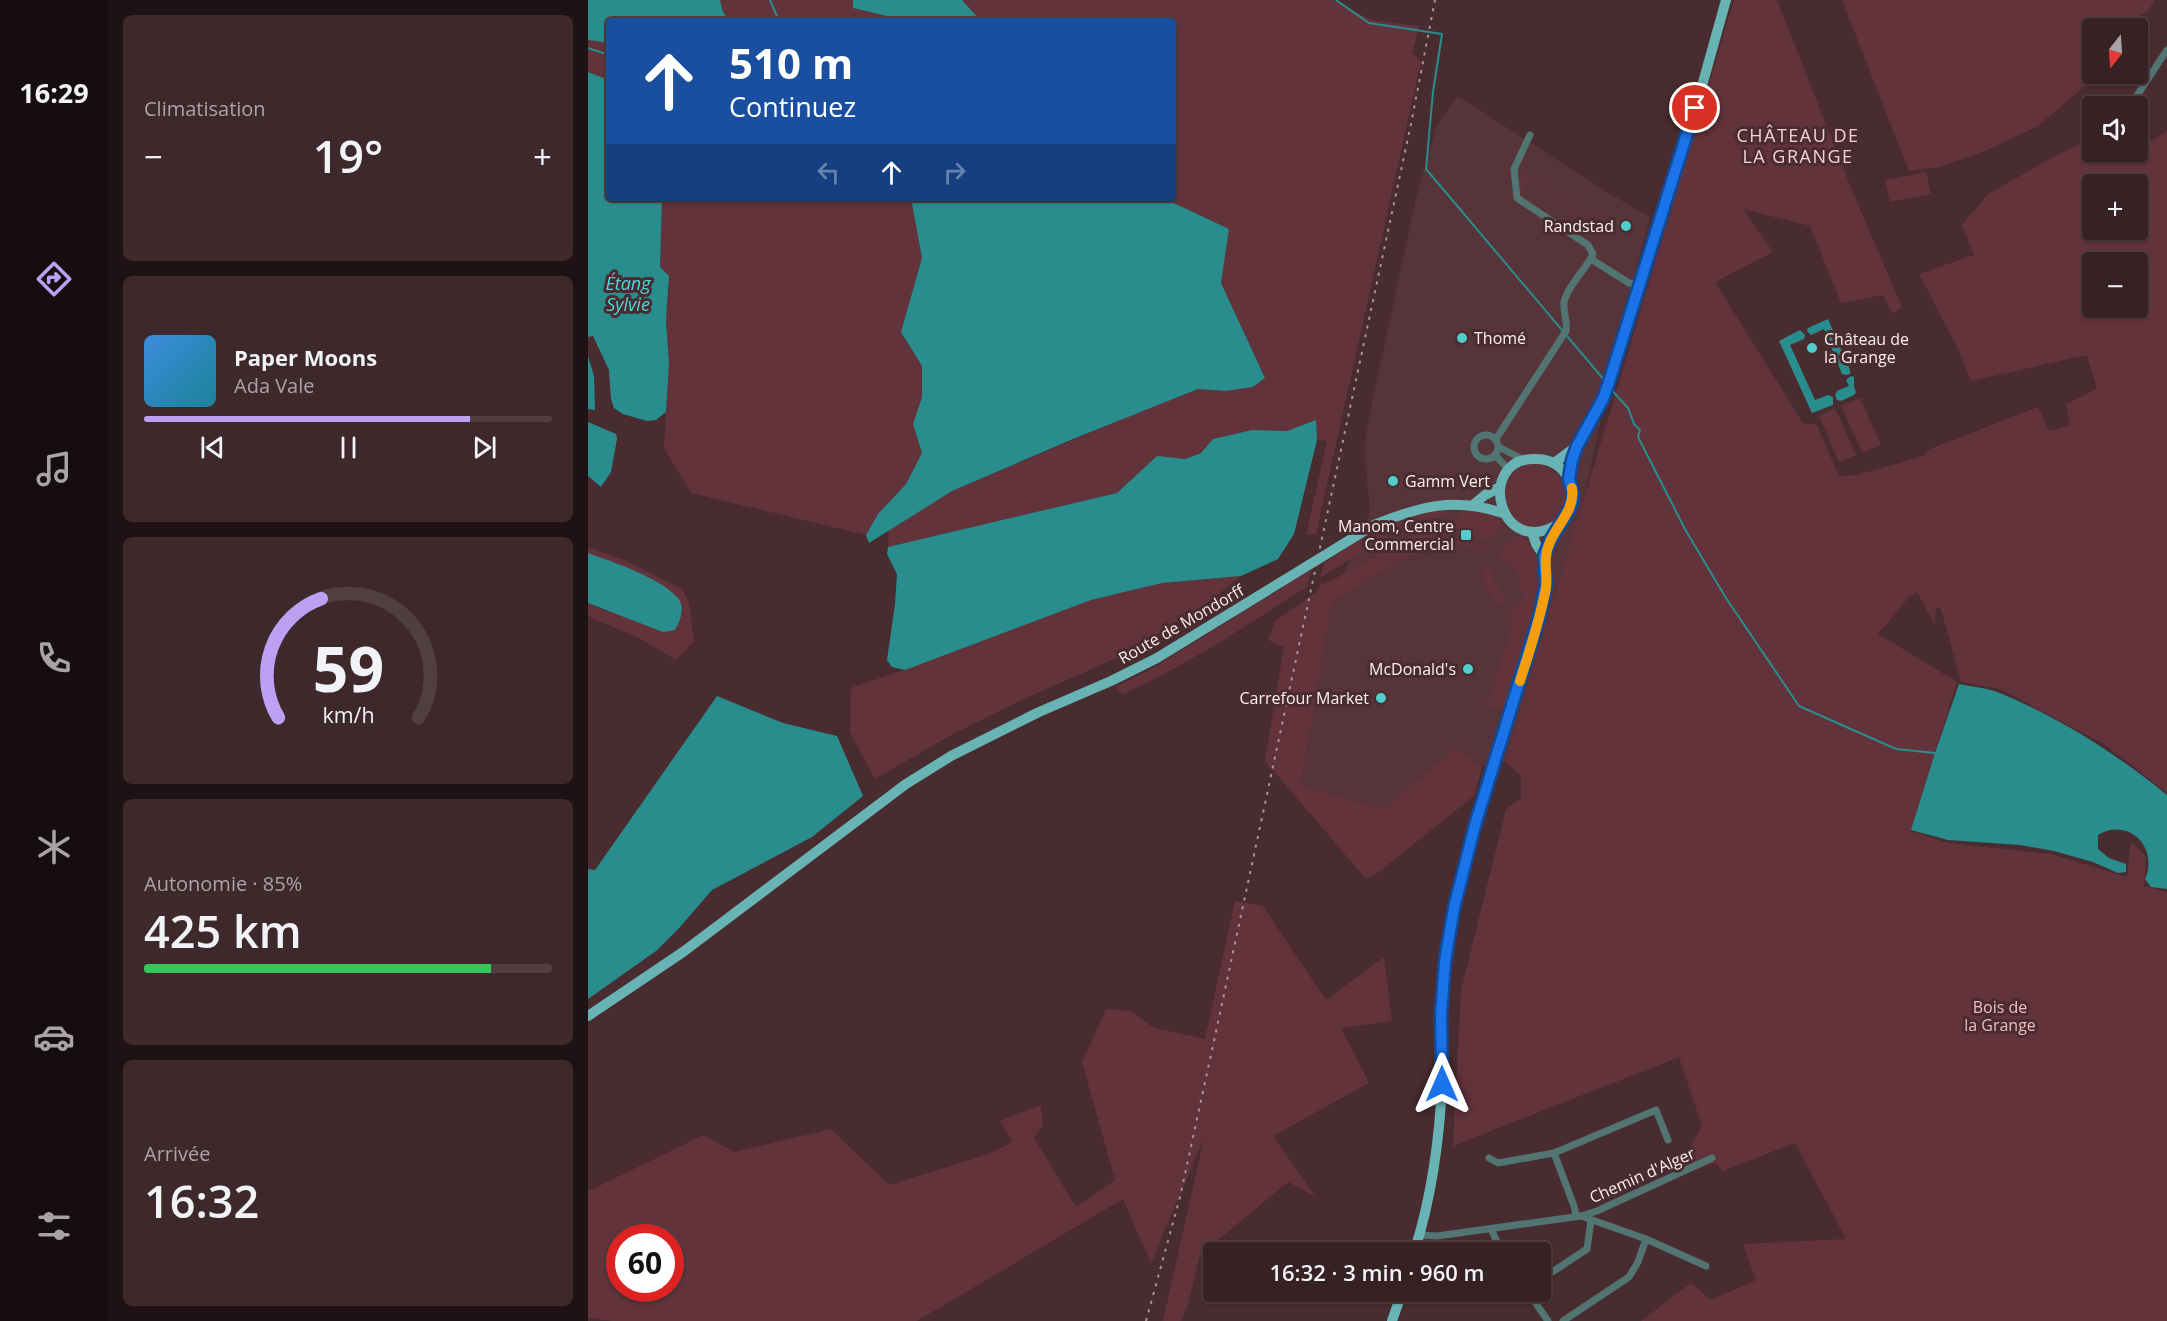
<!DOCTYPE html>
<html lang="fr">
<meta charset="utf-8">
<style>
:root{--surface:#362124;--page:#3d292c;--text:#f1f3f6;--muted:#aaa3a6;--line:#503e41;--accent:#bca0f2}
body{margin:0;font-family:"Open Sans",sans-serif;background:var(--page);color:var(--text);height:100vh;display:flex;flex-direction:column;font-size:22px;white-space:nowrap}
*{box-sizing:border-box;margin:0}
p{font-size:20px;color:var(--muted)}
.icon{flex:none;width:33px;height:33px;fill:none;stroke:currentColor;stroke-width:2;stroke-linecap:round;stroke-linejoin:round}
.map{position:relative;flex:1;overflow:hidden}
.side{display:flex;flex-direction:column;gap:15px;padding:15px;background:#1e1214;width:480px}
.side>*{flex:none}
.top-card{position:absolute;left:18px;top:18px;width:570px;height:183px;border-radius:6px;box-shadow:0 2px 4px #0004,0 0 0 2px var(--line);background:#1a4fa0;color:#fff;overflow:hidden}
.needle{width:39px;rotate:197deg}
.buttons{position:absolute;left:1494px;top:18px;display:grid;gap:12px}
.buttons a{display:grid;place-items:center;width:66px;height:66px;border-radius:6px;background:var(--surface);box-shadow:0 2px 4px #0004,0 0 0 2px var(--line);font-size:30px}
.speed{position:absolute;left:18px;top:1224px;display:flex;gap:12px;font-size:30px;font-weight:700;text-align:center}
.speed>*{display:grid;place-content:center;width:78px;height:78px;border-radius:50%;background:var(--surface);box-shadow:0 2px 4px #0004,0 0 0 2px var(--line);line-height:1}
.speed .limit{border:9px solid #d22;background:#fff;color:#111}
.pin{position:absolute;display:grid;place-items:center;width:51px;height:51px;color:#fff;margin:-26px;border:3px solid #fff;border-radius:50%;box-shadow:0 2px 6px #0007}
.me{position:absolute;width:66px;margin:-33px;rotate:0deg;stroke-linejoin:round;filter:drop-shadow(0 0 4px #0008)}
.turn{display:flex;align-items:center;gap:21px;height:126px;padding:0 24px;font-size:27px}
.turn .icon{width:78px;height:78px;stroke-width:2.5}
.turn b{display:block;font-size:42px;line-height:51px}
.lanes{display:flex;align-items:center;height:57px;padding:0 24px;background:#0003;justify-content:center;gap:30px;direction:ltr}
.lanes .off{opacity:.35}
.big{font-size:45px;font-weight:600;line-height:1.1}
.side .tile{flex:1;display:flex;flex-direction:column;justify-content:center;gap:9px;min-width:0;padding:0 21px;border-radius:9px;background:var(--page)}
.side .dial{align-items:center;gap:0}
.dial svg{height:156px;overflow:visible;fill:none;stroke:var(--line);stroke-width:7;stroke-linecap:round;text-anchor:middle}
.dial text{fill:var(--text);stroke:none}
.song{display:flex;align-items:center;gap:18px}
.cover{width:72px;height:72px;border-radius:9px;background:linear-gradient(135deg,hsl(210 70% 55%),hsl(190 70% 35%))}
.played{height:6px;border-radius:3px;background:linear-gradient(90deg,var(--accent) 80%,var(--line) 80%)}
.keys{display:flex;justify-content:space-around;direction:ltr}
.heat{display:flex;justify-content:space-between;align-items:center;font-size:33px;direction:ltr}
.charge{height:9px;border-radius:4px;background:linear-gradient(90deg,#34c759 85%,var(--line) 0)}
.trip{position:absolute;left:615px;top:1242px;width:348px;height:60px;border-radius:6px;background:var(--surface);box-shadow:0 2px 4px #0004,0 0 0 2px var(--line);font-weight:600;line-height:60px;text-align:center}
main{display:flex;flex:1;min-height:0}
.dock{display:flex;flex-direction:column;width:108px;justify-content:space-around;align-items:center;background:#160d0e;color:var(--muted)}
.dock .icon{width:42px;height:42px}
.dock .active{color:var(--accent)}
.dock b{font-size:27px;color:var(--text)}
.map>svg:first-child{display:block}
</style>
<main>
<nav class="dock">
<b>16:29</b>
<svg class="icon active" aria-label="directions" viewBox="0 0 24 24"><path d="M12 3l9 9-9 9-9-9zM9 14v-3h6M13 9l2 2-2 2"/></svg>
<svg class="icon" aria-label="music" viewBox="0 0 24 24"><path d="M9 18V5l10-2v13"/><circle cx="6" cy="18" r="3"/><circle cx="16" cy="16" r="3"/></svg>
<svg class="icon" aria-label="phone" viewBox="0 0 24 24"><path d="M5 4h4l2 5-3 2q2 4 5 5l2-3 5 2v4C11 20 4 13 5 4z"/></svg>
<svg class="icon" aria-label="climate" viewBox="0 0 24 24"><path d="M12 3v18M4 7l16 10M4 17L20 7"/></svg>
<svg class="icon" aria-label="car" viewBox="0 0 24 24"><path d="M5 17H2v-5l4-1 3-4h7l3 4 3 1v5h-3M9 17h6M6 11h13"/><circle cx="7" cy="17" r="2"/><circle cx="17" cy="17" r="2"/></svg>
<svg class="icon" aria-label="filters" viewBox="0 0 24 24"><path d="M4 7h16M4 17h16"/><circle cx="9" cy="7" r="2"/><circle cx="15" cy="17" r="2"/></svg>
</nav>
<section class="side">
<div class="tile"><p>Climatisation</p>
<div class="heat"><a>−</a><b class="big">19°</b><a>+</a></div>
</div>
<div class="tile">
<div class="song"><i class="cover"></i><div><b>Paper Moons</b><p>Ada Vale</p></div></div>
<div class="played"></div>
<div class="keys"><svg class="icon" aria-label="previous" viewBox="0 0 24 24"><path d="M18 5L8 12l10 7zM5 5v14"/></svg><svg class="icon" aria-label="pause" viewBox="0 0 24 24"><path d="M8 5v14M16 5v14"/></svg><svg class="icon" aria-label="next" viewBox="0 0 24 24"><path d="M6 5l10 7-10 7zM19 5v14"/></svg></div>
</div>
<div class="tile dial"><svg viewBox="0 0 100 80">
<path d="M14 69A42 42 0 1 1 86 69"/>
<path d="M14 69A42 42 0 0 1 36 8" stroke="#bca0f2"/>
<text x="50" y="56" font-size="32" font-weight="700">59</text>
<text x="50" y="72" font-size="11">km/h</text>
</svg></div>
<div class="tile"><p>Autonomie · 85%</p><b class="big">425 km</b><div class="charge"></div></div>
<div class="tile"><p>Arrivée</p><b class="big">16:32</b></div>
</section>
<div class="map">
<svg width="1579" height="1321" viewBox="0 0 1579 1321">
<rect width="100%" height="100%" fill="#482c30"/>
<!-- built -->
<polygon fill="#563439" points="870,96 1024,195 1062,217 1035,318 991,520 917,761 894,766 867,747 796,809 713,785 744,602 782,511 777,460 778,431 828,198 849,125"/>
<!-- green -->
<g fill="#63333b" fill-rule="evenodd">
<polygon points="132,0 265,0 265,8 320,21 142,21 135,12"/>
<polygon points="374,0 745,0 783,20 831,26 824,53 833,61 728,534 718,535 739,441 729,440 728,420 699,431 664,430 625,439 613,453 597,459 569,457 529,493 300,547 301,529 364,491 546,414 610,389 638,391 665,387 677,378 633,283 641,229 575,198 585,198 585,21 393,21"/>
<path d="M1146,0H1189L1263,188L1314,307L1305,314L1295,295L1253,303L1222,226L1155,209L1185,252L1127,282L1215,423L1229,425L1251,476L1269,475L1335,456L1342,449L1450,407L1461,431L1482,425L1478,404L1509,389L1499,355L1383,381L1371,351L1331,274L1386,255L1374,225L1399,195L1463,158L1498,141L1504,145V152H1516L1532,161L1579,131V793L1516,744L1412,689L1373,682L1353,609L1348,607L1347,625L1329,592L1321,597L1290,634L1369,682L1323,831L1360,843L1463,854L1539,877L1543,842L1558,856L1556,886L1579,892V1321H1053L1103,1283L1123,1300L1168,1280L1155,1244L1258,1239L1207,1143L1135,1171L1127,1163L1084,1179L1114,1126L1091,1057L865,1146L873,991L918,809L933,798V776L917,761ZM1504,184H1550V230H1504ZM1504,262H1550V308H1504Z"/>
<polygon points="1254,0 1567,0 1560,11 1531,28 1504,28 1504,74 1511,74 1450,126 1397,151 1352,167 1321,171"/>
<polygon points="0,40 21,43 21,80 0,72"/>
<polygon points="930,170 1018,228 1014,234 1010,232 1013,227 940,179 935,186 935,196 957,211 956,212 933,197"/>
<polygon points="1338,172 1343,194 1302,202 1297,180"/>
<polygon points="74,198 323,198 334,258 313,332 334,366 334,397 325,424 334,453 318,484 290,514 278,535 103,493 76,448 81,364 78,321 81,289 72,267"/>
<polygon points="1272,398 1293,445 1274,452 1253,406"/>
<polygon points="1247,408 1268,455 1251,462 1231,416"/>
<path d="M947,464C989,471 990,525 949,528C945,528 939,529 935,528C930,525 925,520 920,517C915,488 910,469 947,464Z"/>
<path d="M876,510L907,514L914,525L910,533L896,539L873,533C866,525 866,515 876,510Z"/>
<path d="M863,511L858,517L830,520L818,525L732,578L736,563C762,546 787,528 817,517C831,512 848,512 863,511Z"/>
<path d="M854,530L861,532L868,541L903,547L899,552C880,550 878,541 856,547L853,542L812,560L744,602L713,785L796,809L867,747L894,766L886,796L787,875L778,879L677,761L696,647L680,640L688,620L729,592L731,586C742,580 754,575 765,570C798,552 815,536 854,530Z"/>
<path d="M931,536C977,558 931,669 920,706C913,709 902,708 895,704L897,700L901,701L926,620L922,618L923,611L934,600L930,572L924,571L927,568L920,560L917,563L911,558V554L920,542Z"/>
<path d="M0,547L36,560L94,589L101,603L106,641L88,660L55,640L0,616V603L17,611L90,597C62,578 32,564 0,553Z"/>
<path d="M904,562L906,567L904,576L918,601L917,606C905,603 896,587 893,575Z"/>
<path d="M721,571H723L719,587C659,625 600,665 535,694L529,690V686L560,671Z"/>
<polygon points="653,576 608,612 526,659 436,699 363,735 287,779 262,732 263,688 317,670 503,600 574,583"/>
<path d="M647,901L675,906L738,1000L796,957L804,1021L753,1028L781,1083L685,1136L728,1197L700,1182L612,1255L599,1307L593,1321H575L616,1138L563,1263L535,1199L329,1321H24L0,1317V1189L3,1190L115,1135L146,1152L243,1129L301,1185L401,1154L425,1142L412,1121L453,1105L455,1125L446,1138L488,1207L527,1180L494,1062L518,1009L543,1011L566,1028L617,1039ZM32,1238H82V1288H32Z"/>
</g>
<!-- water -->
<g fill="#2a8d8d">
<polygon points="0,0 132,0 135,12 142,21 21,21 21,43 0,40"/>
<polygon points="265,0 374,0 393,21 320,21 265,8"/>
<polygon points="0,72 21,80 21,198 74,198 72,267 81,276 78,321 81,363 78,412 68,420 59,421 35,414 26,408 23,399 21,370 5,336 0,337"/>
<polygon points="323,198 575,198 641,229 633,283 677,378 665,387 638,391 610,389 485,439 364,491 281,543 278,535 290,514 318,484 334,453 325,424 334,397 334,366 313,332 334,258"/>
<polygon points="1240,319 1262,370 1262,374 1258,375 1254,374 1236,329 1223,335 1219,331 1220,328"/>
<polygon points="1212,330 1217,335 1216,339 1202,345 1227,400 1240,395 1245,397 1245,405 1224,413 1191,341"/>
<polygon points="0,356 6,376 7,410 0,409"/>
<polygon points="1263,376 1266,377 1266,387 1268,392 1266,395 1253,401 1249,400 1247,395 1249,391 1261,386 1258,380"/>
<polygon points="728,420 729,440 706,534 690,559 653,576 574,583 503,600 317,670 304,667 299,660 307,604 309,574 299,554 300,547 529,493 569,456 597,459 613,453 625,439 664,430 699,431"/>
<polygon points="0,422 28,434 29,439 23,472 13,487 0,476"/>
<path d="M0,553C25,562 70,577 88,596C98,605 93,620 87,630L75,632L0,603Z"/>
<path d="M1371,684C1385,687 1400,688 1412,693C1472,718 1529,754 1579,795V889L1563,887L1557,879C1571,847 1540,817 1510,835V849L1521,858L1538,864V872L1530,873L1505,862L1466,851L1432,845L1360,840L1323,830L1347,753Z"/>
<polygon points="129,696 195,723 249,736 275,796 224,837 124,890 92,927 68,951 0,999 0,869 7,870"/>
</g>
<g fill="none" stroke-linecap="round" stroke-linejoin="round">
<!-- stream -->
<g stroke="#2a8d8d" stroke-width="2">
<polyline points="182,0 191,21"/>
<polyline points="748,0 781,23 854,34 845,92 838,169 1017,381"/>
<polyline points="0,48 21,55"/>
<polyline points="1022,388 1040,408 1046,424 1052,430 1050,437 1098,531 1138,598 1211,706 1308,749 1347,753"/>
</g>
<!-- street -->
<g stroke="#527574" stroke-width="7">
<polyline points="1537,106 1548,97 1579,50"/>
<polyline points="1500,135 1504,132"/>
<polyline points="1003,259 1041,283 1053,284"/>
<circle cx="898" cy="447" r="12"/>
<path d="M908,439L978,331C980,322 975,313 976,303C978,288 998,269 1005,254L1000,245L929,198L926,169L942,135"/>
<polyline points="911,447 936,460"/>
<polyline points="906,457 910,458 918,467 918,473"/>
<polyline points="966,1153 1068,1110 1080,1140"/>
<polyline points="901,1158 910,1163 966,1153 986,1206 988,1215"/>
<polyline points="993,1216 1058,1239 1118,1266"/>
<polyline points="903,1229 914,1252"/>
<polyline points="832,1235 849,1236 993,1216 1009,1211 1124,1158"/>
<polyline points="952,1280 999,1249 1003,1220"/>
<polyline points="940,1292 960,1321"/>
<polyline points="975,1321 1041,1277 1050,1262 1058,1239"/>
</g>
<!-- primary -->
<g stroke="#68b3b3" stroke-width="10">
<polyline points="966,463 989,446"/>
<polyline points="981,479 989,446 1015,399 1040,326 1114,86 1138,0"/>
<polyline points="885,505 897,495 912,487"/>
<polyline points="944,532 948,544 956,556"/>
<path d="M0,1016L95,952L318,784L363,756L451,712L523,681L569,658L786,525C833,506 865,497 915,513"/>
<path d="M826,1252C843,1201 852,1137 854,1082C855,1041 852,1001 858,960C868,883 892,809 916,736C928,697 940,657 951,618C954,607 958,594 958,582C958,573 955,563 957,555C963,527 998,506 979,476C972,465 961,459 948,459C886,457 911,563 972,523"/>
<polyline points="804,1321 814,1292"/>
</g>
<!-- rail -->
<polyline stroke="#aa9698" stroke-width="2" stroke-dasharray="3 6" stroke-linecap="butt" points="558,1321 592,1197 626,1041 823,124 847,0"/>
</g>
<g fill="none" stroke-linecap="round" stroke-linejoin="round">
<!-- route casing -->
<g stroke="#114b97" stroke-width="15">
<polyline id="route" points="854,1084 853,1014 857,961 866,908 887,825 951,618 958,584 956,556 963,539 981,510 984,502 985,494 981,479 984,460 989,446 1015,399 1021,382 1107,108"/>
</g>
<!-- route -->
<use href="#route" stroke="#1a73e8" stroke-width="10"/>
<!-- slow -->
<path stroke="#f59e0b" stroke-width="10" d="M932,681C942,650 952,620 958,588C960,571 954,559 962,542C970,523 987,510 984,488"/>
</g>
<!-- markers -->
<g fill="#52cdcd" stroke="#482c30" stroke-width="2">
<circle cx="1038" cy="226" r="6"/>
<circle cx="874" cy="338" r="6"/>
<circle cx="1224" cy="348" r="6"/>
<circle cx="805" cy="481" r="6"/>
<rect x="872" y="529" width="12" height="12" rx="3"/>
<circle cx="880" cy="669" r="6"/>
<circle cx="793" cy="698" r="6"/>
</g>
<g text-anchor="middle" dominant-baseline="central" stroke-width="6" stroke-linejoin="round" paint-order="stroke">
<!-- poi labels -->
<g font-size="16" fill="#fcedef" stroke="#482c30" text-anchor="end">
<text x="1026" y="226">Randstad</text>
<text x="886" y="338" text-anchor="start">Thomé</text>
<text x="1236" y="339" text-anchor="start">Château de<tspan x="1236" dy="18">la Grange</tspan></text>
<text x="817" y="481" text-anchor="start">Gamm Vert</text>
<text x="866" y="526">Manom, Centre<tspan x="866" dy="18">Commercial</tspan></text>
<text x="868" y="669">McDonald's</text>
<text x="781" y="698">Carrefour Market</text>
</g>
<!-- street labels -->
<g font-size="16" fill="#fcedef" stroke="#482c30">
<text transform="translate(593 624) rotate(-30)">Route de Mondorff</text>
<text transform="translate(1054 1175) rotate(-24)">Chemin d'Alger</text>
</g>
<!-- park labels -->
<g font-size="16" fill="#f6b9c1" stroke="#482c30">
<text x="1412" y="1007">Bois de<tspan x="1412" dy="18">la Grange</tspan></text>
</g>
<!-- neighbourhood labels -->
<g font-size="18" letter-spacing="1.5" fill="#f4cfd3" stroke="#482c30">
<text x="1210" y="135">CHÂTEAU DE<tspan x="1210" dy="21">LA GRANGE</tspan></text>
</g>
<!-- water labels -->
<g font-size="18" font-style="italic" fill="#4cd8d8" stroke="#482c30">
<text x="40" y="283">Étang<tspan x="40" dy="21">Sylvie</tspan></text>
</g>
</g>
</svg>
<div class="buttons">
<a><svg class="needle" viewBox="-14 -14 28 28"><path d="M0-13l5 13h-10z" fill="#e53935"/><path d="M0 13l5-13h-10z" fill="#aaa3a6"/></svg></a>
<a><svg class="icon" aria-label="sound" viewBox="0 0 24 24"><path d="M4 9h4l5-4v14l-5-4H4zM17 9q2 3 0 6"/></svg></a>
<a>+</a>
<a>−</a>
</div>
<div class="speed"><div class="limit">60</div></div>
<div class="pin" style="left:1107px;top:108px;background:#d93025"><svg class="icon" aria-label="arrive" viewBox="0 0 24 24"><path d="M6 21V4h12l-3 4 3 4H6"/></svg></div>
<svg class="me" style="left:854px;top:1084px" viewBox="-20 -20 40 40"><path d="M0-17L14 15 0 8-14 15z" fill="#1a73e8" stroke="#fff" stroke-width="4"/></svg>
<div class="trip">16:32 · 3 min · 960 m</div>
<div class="top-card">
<div class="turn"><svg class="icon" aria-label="ahead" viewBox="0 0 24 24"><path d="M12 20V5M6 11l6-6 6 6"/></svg><div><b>510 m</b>Continuez</div></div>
<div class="lanes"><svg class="icon off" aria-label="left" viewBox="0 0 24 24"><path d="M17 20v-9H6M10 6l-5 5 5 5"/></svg><svg class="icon" aria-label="ahead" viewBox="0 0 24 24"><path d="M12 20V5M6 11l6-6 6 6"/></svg><svg class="icon off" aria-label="right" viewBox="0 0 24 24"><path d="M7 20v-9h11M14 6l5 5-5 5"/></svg></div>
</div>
</div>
</main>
